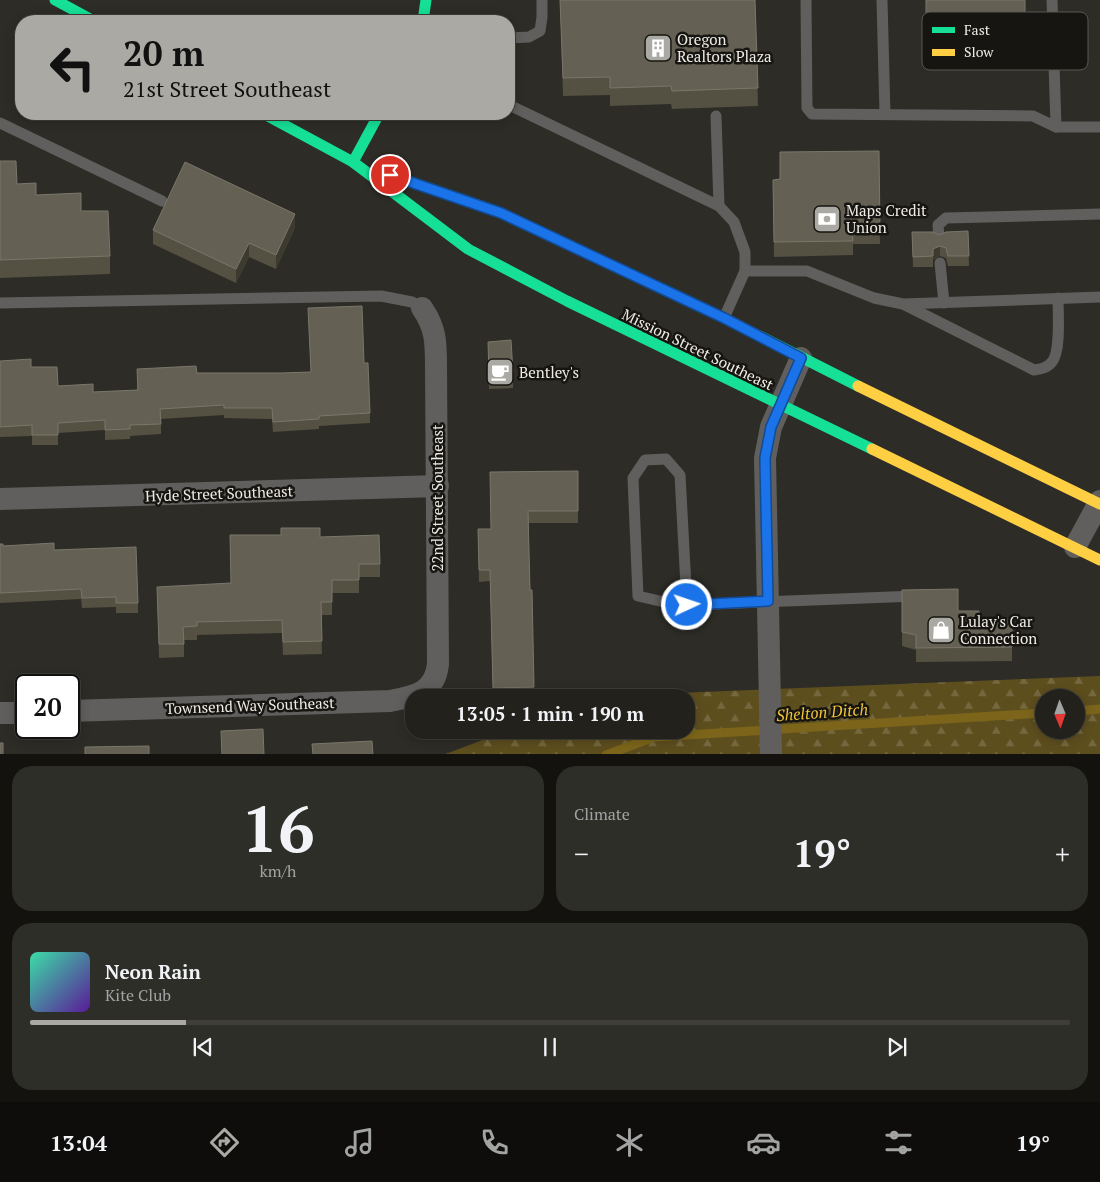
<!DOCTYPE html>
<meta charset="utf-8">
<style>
:root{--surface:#22211c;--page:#2e2e29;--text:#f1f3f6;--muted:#a2a3a3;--line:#3f3e3b;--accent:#aba9a3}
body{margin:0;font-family:"PT Serif",serif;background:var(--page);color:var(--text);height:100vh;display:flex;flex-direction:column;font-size:19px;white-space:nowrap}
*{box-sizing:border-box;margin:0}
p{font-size:16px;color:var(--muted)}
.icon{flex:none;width:28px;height:28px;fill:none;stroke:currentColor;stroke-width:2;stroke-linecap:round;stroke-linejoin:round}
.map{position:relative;height:754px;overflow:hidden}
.details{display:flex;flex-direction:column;gap:12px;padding:12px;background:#13120f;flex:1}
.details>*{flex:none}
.banner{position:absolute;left:15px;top:15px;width:500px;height:105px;border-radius:20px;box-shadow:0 2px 12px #0003,0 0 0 1px var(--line);background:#aba9a3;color:#111;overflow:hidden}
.needle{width:32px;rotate:178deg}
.controls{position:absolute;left:1035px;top:689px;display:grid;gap:10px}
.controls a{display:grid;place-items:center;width:50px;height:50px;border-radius:50%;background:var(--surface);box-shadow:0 2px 12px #0003,0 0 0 1px var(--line);font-size:25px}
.speed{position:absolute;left:15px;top:674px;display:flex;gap:10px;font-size:25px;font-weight:700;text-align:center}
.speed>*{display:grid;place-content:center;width:65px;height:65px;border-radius:50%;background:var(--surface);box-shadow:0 2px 12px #0003,0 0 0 1px var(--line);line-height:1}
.speed .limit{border:2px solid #111;border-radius:8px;background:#fff;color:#111}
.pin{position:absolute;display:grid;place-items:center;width:42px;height:42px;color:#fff;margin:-21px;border:2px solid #fff;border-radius:50%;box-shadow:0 1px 5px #0007}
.me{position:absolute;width:55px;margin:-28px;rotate:87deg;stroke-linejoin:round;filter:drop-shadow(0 0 4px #0008)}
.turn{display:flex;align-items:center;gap:18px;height:105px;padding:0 25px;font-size:22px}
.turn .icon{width:65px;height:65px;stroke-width:2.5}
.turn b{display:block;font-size:35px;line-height:42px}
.big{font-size:38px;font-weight:700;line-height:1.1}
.details .widget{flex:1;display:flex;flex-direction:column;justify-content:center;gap:8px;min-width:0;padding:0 18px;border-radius:20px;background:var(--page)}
.details .dial{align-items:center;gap:0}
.dial b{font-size:65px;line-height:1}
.song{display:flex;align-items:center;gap:15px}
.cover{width:60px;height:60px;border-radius:8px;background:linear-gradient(135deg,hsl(160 70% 55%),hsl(270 70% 35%))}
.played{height:5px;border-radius:2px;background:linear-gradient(90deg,var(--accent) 15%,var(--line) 15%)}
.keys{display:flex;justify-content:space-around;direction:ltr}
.heat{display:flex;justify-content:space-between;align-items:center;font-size:28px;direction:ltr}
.details .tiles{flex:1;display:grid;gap:12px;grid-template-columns:1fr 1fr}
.widget:last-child{grid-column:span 2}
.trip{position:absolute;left:405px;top:689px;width:290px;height:50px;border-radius:20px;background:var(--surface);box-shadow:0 2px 12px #0003,0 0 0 1px var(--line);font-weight:700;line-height:50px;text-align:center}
.dock{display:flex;height:80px;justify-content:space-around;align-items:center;background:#0e0d0b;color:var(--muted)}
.dock .icon{width:35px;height:35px}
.dock .selected{color:var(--accent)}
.dock b{font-size:22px;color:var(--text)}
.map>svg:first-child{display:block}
</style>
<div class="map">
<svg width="1100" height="755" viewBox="0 0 1100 755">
<defs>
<pattern id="forest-firs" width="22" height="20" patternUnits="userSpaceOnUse" patternTransform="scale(1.25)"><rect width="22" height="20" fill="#5d4e1e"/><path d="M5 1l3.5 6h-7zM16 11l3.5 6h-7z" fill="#75683f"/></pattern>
</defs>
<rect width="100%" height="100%" fill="#2d2c26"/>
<!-- forest -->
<path fill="url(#forest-firs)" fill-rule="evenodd" d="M1100,676V754L443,755L509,730H686V698L596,697L601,696ZM1044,698H1076V730H1044Z"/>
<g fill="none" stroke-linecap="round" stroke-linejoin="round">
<!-- stream -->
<g stroke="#7c651a" stroke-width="9">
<polyline points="1076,711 1100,709"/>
<polyline points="606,755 654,737 1044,713"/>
</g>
<!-- lane -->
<g stroke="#605f5d" stroke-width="11">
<polyline points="806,0 807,108 812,114 1033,116 1056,127 1100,127"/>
<polyline points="882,0 885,114"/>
<polyline points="1052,0 1056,127"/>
<polyline points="509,38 529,37 540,31 542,17 542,0"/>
<polyline points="509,105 719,206 734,222 745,252 745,271 724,318"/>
<polyline points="716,116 719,206"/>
<polyline points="0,123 162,201"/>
<polyline points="939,238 938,225 946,218 1100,214"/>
<polyline points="940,263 944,303"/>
<polyline points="745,271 807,271 874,298 903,304 1100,297"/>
<polyline points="0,303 381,296 412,302 422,308"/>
<path d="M905,305L1034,370C1041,369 1047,368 1052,362C1061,352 1058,313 1058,298"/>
<polyline points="687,605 680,475 666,459 645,460 633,478 638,596 677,605 687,605 916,596"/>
</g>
<!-- street -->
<g stroke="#605f5d" stroke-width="22">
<polyline points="0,499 438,486"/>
<polyline points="1075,547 1100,501"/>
<path d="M69,711L390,701C415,696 435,693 438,664L436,366C436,343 436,328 422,308"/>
<polyline points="0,713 26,713"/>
<polyline points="771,755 765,458 771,427 801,358"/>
</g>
<!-- fast -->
<g stroke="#16e098" stroke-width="11">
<polyline points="55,0 94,21"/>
<polyline points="423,21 426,0"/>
<polyline points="264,114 353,162 468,249 567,301 872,449"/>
<polyline points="353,162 379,114"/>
<polyline points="376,170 501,213 724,318 858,386"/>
</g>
<!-- slow -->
<g stroke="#ffcf43" stroke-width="11">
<polyline points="858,386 1100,504"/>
<polyline points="872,449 1100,560"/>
</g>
</g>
<!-- wall -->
<g fill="#545042">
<polygon points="560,0 755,0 758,106 672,109 671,104 610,106 610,95 563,96"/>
<polygon points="926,0 1025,32 1025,49 996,50 996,62 957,63 957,53 926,54"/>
<polygon points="879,151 880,244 853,244 853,255 774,257 773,180 780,179"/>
<polygon points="0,161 17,184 36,195 81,211 110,256 110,274 0,278"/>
<polygon points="295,228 276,269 249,257 236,283 153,244 153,230"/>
<polygon points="968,231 969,266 948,266 946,258 940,256 933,260 933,267 913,267 912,232 939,235"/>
<polygon points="488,342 513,373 513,388 489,389"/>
<polygon points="0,361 31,367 58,386 93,392 137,390 137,369 197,373 281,373 310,372 364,363 370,413 370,423 319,426 319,429 273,432 272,419 224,418 224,415 161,419 161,434 130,436 130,439 105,440 105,430 58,433 58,445 32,445 32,436 0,437"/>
<polygon points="578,471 578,523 528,523 530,590 532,590 534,698 493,698 490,581 479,582 478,529 491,529"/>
<polygon points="320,537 380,564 380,577 359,577 359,593 332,593 332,615 321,615 322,654 283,655 282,633 197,635 197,640 184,640 184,657 159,658 157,587 231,583"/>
<polygon points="0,544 3,546 54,550 138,603 138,613 116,613 116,607 82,608 81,599 0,603"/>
<polygon points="902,590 980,620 1012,619 1012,661 916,662 916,650 902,646"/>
</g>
<!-- shaded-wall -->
<g fill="#3d3a30">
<polygon points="295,214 295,228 276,269 276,255"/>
<polygon points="249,243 249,257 236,283 236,269"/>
<polygon points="940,246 940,256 933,260 933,267 933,249"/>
</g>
<!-- building -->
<g fill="#646154" stroke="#7a766b">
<polygon points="560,0 755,0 758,88 672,91 671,86 610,88 610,77 563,78"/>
<polygon points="926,0 1025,0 1025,32 995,33 996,45 957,46 957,36 926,37"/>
<polygon points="879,151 880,229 852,230 853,241 774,242 773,180 780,179 780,152"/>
<polygon points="0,161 16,161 17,184 36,183 36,195 81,193 81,211 108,211 110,256 0,260"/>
<polygon points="185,162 295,214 276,255 249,243 236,269 153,230"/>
<polygon points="968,231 969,256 948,256 946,248 940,246 933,249 933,256 913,257 912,232 933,232 939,235 946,232"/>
<polygon points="362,306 364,363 368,363 370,413 319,416 319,419 273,422 272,408 224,408 224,405 160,409 161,424 130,425 130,429 105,430 105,420 58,423 58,435 32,435 32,425 0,427 0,361 31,359 31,367 57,367 58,386 93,384 93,392 138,390 137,369 196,366 197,373 281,373 311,372 308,308"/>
<polygon points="511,340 513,373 489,375 488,342"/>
<polygon points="578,471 578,511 528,511 530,590 532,590 534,687 493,688 490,570 479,570 478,529 491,529 490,472"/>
<polygon points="281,528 320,528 320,537 379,535 380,564 359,564 359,580 332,580 332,602 321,602 322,641 283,642 282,620 197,622 197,626 183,627 184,644 159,644 157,587 231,583 230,535 281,535"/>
<polygon points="54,543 54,550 136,547 138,603 116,603 116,597 82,598 81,589 0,593 0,544 3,544 3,546"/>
<polygon points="958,589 958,611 979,611 980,620 1012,619 1012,647 916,648 916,635 902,632 902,590"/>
<polygon points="263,729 264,755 222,755 221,731"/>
<polygon points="372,741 373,755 313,755 312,744"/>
<rect x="0" y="743" width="3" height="12"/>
<polygon points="149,746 149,755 85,755 85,747"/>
</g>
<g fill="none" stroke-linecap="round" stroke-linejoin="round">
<!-- route casing -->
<g stroke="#114b97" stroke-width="12">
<polyline id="route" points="390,175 501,213 724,318 801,358 771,427 765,458 768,601 687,605"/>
</g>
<!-- route -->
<use href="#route" stroke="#1a73e8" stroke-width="9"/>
</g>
<!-- icons -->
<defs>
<g id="building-square" transform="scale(1.4375)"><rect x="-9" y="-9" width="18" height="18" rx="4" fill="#aba9a3" stroke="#171511"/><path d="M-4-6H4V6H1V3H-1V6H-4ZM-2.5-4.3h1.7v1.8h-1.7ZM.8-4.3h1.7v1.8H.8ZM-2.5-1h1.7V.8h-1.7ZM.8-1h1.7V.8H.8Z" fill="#fff"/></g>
<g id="bank-square" transform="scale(1.4375)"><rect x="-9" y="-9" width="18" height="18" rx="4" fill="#aba9a3" stroke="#171511"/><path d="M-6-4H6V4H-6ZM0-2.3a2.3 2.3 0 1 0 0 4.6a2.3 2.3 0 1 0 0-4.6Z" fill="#fff"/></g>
<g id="cafe-square" transform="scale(1.4375)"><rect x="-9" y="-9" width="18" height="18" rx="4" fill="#aba9a3" stroke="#171511"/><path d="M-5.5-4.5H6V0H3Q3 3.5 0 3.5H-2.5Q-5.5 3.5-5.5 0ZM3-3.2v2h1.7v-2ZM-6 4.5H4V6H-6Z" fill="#fff"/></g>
<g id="shop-square" transform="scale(1.4375)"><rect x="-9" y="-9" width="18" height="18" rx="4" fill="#aba9a3" stroke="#171511"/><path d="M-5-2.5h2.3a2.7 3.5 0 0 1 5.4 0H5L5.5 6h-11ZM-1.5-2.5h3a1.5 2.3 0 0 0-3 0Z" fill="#fff"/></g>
</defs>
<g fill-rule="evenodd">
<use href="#building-square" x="658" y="48"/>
<use href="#bank-square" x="827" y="219"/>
<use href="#cafe-square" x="500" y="372"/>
<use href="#shop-square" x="941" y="630"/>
</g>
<g text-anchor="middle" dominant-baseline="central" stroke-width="5" stroke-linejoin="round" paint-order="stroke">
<!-- poi labels -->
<g font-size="15" fill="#efece6" stroke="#171511" text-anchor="start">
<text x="677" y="39">Oregon<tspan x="677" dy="17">Realtors Plaza</tspan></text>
<text x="846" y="210">Maps Credit<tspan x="846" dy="17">Union</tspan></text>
<text x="519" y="372">Bentley's</text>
<text x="960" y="621">Lulay's Car<tspan x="960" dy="17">Connection</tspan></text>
</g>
<!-- street labels -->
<g font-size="15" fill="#efece6" stroke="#171511">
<text transform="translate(698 349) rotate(26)">Mission Street Southeast</text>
<text transform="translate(219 493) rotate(-2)">Hyde Street Southeast</text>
<text transform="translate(437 498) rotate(-90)">22nd Street Southeast</text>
<text transform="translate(250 705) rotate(-2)">Townsend Way Southeast</text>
</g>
<!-- water labels -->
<g font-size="16" font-style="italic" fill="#f0c538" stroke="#171511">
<text transform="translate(822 712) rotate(-4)">Shelton Ditch</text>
</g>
</g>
<!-- legend -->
<rect x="922" y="12" width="166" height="58" rx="8" fill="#171511" stroke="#585651" stroke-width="1"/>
<rect x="932" y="27" width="23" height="6" fill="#16e098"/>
<rect x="932" y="49" width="23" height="7" fill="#ffcf43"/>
<g font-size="14" fill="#efece6">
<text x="964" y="35">Fast</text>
<text x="964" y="57">Slow</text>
</g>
</svg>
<div class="controls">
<a><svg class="needle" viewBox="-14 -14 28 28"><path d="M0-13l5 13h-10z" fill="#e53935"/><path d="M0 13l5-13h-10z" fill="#a2a3a3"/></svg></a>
</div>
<div class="speed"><div class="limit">20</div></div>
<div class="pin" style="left:390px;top:175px;background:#d93025"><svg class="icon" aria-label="arrive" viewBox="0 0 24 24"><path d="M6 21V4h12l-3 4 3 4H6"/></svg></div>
<svg class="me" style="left:687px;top:605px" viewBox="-20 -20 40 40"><circle r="17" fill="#1a73e8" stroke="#fff" stroke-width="3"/><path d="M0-11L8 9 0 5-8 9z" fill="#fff"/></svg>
<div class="trip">13:05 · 1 min · 190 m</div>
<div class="banner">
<div class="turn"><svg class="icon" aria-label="left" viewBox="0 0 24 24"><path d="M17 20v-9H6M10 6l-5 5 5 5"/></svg><div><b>20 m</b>21st Street Southeast</div></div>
</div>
</div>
<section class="details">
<div class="tiles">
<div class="widget dial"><b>16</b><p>km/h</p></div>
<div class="widget"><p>Climate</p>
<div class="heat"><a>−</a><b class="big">19°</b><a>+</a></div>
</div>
<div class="widget">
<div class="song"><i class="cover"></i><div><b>Neon Rain</b><p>Kite Club</p></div></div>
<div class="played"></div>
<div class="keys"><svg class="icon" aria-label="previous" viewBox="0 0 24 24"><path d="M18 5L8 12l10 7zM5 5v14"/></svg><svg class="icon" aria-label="pause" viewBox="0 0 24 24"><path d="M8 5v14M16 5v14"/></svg><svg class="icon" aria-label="next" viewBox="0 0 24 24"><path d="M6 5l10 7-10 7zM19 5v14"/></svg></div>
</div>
</div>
</section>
<nav class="dock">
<b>13:04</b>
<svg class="icon selected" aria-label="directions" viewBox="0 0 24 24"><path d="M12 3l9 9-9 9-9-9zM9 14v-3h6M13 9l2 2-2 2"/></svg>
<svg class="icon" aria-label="music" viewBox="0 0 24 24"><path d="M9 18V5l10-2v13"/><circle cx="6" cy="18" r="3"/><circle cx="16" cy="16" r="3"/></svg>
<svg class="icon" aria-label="phone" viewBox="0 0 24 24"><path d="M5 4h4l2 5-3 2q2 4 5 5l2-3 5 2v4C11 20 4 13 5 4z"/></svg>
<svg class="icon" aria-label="climate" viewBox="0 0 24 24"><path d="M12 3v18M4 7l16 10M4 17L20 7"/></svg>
<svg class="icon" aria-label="car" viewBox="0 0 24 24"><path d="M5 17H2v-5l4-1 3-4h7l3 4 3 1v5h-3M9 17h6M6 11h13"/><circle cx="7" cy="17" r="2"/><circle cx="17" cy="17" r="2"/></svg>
<svg class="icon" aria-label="filters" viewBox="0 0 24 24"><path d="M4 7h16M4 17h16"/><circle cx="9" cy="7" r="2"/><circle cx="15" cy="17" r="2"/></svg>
<b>19°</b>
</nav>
